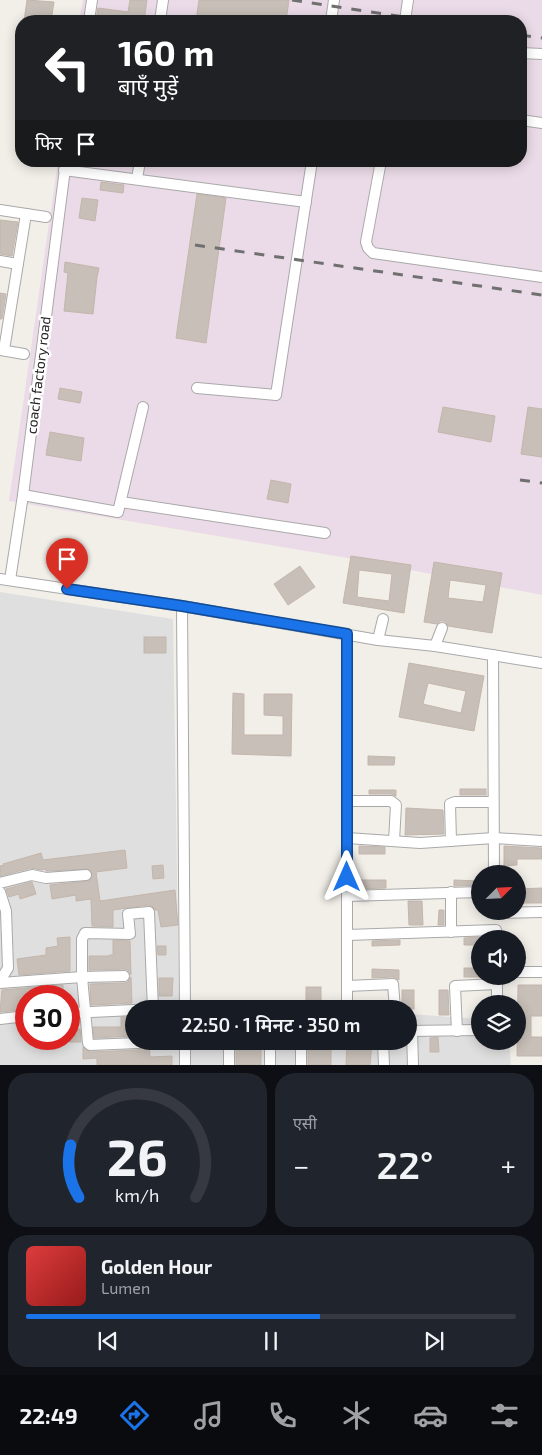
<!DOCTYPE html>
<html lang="hi">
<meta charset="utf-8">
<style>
:root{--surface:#171b24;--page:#20242c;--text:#f1f3f6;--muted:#9ea1a6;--line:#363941;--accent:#1a73e8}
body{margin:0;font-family:"Exo 2","Noto Sans Devanagari",sans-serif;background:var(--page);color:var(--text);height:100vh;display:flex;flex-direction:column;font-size:19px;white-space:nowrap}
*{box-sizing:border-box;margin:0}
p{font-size:16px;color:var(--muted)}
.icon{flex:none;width:28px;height:28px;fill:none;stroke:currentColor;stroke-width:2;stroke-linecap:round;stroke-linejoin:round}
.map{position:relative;height:1065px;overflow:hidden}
.sheet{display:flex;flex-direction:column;gap:8px;padding:8px;background:#0d0f14;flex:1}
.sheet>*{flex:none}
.top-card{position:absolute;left:15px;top:15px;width:512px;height:152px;border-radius:20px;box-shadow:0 2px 12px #0003;background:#202124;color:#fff;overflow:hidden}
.needle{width:32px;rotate:66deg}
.controls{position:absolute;left:471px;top:865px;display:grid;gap:10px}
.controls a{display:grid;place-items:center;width:55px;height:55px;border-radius:50%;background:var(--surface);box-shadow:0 2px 12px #0003;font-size:25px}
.speed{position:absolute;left:15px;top:985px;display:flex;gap:10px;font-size:25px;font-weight:700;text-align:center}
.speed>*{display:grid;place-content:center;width:65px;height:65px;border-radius:50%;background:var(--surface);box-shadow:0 2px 12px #0003;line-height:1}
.speed .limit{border:8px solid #d22;background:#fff;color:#111}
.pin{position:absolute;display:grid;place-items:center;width:42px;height:42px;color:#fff;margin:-51px -21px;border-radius:50% 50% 50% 0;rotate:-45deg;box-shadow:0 0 5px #0007}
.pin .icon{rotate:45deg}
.me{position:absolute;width:55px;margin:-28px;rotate:0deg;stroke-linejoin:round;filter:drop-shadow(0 0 4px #0008)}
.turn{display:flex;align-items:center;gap:18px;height:105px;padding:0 20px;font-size:22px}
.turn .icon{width:65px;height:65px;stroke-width:2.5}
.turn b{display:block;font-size:35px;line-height:42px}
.then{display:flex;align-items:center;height:48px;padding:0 20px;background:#0003;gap:10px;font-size:19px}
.big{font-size:38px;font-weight:600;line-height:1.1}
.sheet .card{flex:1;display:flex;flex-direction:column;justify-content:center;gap:8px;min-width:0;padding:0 18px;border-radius:20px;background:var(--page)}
.sheet .dial{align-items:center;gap:0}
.dial svg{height:130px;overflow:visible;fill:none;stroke:var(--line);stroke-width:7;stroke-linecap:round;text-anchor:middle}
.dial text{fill:var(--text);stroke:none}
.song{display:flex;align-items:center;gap:15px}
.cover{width:60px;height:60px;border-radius:8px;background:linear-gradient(135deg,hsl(0 70% 55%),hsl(0 70% 35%))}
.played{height:5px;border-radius:2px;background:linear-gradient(90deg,var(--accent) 60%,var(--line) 60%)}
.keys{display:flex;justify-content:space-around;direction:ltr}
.heat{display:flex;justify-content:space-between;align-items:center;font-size:28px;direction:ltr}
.sheet .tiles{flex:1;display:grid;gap:8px;grid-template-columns:1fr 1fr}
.card:last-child{grid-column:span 2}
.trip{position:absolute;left:125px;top:1000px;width:292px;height:50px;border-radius:25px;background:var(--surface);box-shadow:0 2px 12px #0003;font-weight:600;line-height:50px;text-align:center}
.tab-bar{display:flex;height:80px;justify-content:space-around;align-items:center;background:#090b0e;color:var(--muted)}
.tab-bar .icon{width:35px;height:35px}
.tab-bar .current{color:var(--accent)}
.tab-bar b{font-size:22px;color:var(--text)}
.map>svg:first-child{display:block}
</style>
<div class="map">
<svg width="542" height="1065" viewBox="0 0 542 1065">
<rect width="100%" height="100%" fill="#f2efe9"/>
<!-- residential -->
<path fill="#e0dfdf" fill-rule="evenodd" d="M0,592L173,619L179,999L326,1009H134V1041H409V1014L480,1019V1041H509L511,1065H0ZM26,996H69V1039H26Z"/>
<!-- industrial -->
<polygon fill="#ebdbe8" points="83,0 542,0 542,595 342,557 9,501 58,161 521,161 521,21 79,21"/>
<!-- building -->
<g fill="#c7bfb8" stroke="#c4b6ab" fill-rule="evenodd">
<polygon points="27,0 54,2 51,21 24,21"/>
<polygon points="130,0 147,0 144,21 96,21 98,8 128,12"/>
<polygon points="199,0 289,0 286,21 196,21"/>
<polygon points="101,182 124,185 123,193 100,190"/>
<polygon points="197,194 226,198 206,343 176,338"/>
<polygon points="82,198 98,200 95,221 79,218"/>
<polygon points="0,220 18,222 12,256 0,254"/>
<polygon points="65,262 99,268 97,277 93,314 64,311 68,273 64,272"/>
<polygon points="0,293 6,294 2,319 0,319"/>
<polygon points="60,388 82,392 80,403 58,399"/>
<polygon points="443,407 495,416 491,442 438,432"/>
<polygon points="528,407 542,409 542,457 521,454"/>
<polygon points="50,432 84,438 81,461 46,455"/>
<polygon points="271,480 291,484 288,503 267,499"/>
<path d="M351,556L411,565L404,613L343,603ZM359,570L392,574L389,601L357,597Z"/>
<path d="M434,562L502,573L492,633L448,626L444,621H440L437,624L424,622ZM450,580L486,585L483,602L448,598Z"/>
<polygon points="300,566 315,587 288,605 274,584"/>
<rect x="144" y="637" width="22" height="16"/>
<path d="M409,663L484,676L474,731L399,717ZM428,683L466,691L461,713L423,704Z"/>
<polygon points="233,693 244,694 244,735 283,735 283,716 264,715 264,694 292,694 291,756 232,754"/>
<polygon points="368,756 395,757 394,765 368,765"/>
<rect x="460" y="789" width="26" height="6"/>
<polygon points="369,790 396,790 396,796 391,794 369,794"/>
<polygon points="406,808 443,810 444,834 405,835"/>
<polygon points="359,846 385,847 385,854 359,854"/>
<polygon points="504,846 542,848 542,859 517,859 517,865 504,866"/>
<polygon points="125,850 127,868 96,872 100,901 175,890 178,925 161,927 158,910 155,910 152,906 148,905 113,910 113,927 92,926 91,899 76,901 76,895 52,899 50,885 89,881 93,875 89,869 46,871 46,869 41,870 31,868 0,876 0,866 4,865 3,864 41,853 43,860"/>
<polygon points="163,865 164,878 153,879 152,866"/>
<polygon points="361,880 386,880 386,888 361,889"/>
<polygon points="454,880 480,881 480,885 454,886"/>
<polygon points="32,882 36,894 20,899 19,894 9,897 6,889"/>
<polygon points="542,888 542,903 518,903 518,889"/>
<polygon points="408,901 422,901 423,925 409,925"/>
<polygon points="439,910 444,910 444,925 438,925"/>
<polygon points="70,937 70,971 19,975 17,959 46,955 46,948 58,946 57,938"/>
<polygon points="480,937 480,945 464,945 464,938"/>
<polygon points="113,940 130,941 131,975 128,970 124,969 89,970 89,956 109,956 109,955 113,955"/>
<polygon points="400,940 400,945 372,946 372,941"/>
<polygon points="157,946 166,946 166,955 158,955"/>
<rect x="464" y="968" width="16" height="9"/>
<polygon points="372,969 399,970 399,980 393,977 372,978"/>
<polygon points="131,977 132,1003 91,1005 90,984 125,983 128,982"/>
<polygon points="159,978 173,978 172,996 159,996"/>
<polygon points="63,985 63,996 26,996 26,1009 0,1012 2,990"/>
<polygon points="518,985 542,985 542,1016 531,1016 531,1037 542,1037 542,1056 517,1056"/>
<rect x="306" y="987" width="15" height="22"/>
<rect x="402" y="990" width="12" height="19"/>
<polygon points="439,990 448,990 449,1015 439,1015"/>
<polygon points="121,1017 134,1017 133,1036 94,1038 93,1027 121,1027"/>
<polygon points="80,1029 81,1042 69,1042 69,1030"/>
<polygon points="438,1037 439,1052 430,1052 430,1038"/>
<polygon points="145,1041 149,1041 150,1057 172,1056 172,1065 97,1065 97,1058 83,1059 83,1047 90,1052 138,1050 144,1047"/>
<polygon points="347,1043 372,1044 370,1065 346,1065"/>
<polygon points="236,1044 261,1045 261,1065 236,1065"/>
<rect x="308" y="1044" width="23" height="21"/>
</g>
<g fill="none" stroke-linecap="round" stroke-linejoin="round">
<!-- minor casing -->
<g stroke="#a9a9a9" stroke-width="12">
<g id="minor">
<polyline points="89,21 92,0"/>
<polyline points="160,21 163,0"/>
<polyline points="331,21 334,0"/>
<polyline points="405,21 408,0"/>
<polyline points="521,53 542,54"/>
<polyline points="521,120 542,123"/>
<polyline points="381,161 366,242 368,248 373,253 542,277"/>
<polyline points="64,170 306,202"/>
<polyline points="137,179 140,161"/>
<polyline points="0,210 46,217"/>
<polyline points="0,261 18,264"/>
<polyline points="0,350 24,354"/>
<polyline points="4,350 26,214"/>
<polyline points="197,388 276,395 312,161"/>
<polyline points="23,495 118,512 143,407"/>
<polyline points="121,502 325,533"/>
<polyline points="0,579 182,606 378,640 435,646 542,663"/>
<polyline points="10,580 23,495 66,161"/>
<polyline points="182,606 185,1009"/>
<polyline points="347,634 347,1009"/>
<polyline points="378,640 383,619"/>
<polyline points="435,646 442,628"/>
<polyline points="493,655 494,874"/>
<polyline points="347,801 391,801 396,805 394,841"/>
<polyline points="347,838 420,843 494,838 542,841"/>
<polyline points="451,841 450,804 455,802 493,802"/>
<polyline points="0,883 32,875 46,878 86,875"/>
<polyline points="0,892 6,911 8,968 0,981"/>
<polyline points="347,896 480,892"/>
<polyline points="495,913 542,912"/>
<polyline points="451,932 451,892"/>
<polyline points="347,935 496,930"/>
<polyline points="518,972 542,972"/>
<polyline points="497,976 497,1004"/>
<polyline points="0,983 82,977 124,976"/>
<polyline points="347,986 393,984 395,1009"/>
<polyline points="69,1013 134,1010"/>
<polyline points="0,1019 26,1016"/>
<polyline points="409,1031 480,1030"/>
<polyline points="412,1031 413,1065"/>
<polyline points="457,1031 455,986 497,984"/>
<polyline points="138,1041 138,1043 90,1045 88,1043 82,977 82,939 85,933 130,934 128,914 149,912 153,1009"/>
<polyline points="270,1041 270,1065"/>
<polyline points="301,1041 301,1065"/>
<polyline points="383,1041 384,1065"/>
<polyline points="185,1065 185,1041"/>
<polyline points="229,1065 229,1041"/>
</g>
</g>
<!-- minor -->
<use href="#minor" stroke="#fff" stroke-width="10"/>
<!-- rail -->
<g stroke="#707070" stroke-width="3" stroke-dasharray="10 10" stroke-linecap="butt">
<polyline points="292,0 431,21"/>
<polyline points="521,35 542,38"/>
<polyline points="195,245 542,295"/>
<polyline points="520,480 542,483"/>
</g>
</g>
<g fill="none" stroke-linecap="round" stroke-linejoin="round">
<!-- route casing -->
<g stroke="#114b97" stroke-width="12">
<polyline id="route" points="67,589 182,606 347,634 347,877"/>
</g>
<!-- route -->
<use href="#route" stroke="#1a73e8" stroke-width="9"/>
</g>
<g text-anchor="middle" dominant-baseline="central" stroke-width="5" stroke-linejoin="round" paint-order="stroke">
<!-- street labels -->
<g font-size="14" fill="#222" stroke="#fff">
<text transform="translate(38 375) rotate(-83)">coach factory road</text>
</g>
</g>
</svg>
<div class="controls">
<a><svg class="needle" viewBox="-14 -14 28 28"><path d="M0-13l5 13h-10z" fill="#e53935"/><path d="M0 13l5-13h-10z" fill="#9ea1a6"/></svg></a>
<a><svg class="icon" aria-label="sound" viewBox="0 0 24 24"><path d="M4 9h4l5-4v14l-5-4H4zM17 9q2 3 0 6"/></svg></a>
<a><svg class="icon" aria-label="layers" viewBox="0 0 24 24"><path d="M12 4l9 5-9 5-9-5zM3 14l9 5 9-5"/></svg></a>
</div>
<div class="speed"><div class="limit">30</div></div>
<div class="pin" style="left:67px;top:589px;background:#d93025"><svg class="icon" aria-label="arrive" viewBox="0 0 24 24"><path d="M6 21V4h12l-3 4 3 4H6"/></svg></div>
<svg class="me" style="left:347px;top:877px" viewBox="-20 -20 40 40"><path d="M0-17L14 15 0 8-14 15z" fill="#1a73e8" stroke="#fff" stroke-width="4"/></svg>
<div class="trip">22:50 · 1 मिनट · 350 m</div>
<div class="top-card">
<div class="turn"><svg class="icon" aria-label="left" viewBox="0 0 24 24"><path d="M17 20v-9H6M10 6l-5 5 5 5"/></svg><div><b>160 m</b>बाएँ मुड़ें</div></div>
<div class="then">फिर<svg class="icon" aria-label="arrive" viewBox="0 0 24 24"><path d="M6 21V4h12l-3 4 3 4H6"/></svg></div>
</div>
</div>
<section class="sheet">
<div class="tiles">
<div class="card dial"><svg viewBox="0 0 100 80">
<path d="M14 69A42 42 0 1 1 86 69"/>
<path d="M14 69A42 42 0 0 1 9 37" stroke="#1a73e8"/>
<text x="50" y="56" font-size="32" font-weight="700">26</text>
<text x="50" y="72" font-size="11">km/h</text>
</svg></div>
<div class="card"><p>एसी</p>
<div class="heat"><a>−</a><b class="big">22°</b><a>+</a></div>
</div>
<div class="card">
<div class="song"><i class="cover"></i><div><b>Golden Hour</b><p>Lumen</p></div></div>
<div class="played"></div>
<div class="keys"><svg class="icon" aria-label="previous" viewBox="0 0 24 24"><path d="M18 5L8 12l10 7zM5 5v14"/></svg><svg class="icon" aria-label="pause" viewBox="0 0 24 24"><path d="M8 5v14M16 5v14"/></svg><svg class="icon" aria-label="next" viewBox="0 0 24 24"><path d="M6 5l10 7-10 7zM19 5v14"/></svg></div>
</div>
</div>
</section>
<nav class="tab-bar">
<b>22:49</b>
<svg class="icon current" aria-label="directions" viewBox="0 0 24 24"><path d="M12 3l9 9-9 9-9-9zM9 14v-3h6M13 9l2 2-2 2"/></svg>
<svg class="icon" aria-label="music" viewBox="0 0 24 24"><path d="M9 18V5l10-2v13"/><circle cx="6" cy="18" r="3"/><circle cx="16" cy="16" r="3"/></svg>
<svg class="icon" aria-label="phone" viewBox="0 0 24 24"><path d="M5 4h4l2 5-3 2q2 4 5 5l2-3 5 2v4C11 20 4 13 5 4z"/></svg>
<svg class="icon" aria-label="climate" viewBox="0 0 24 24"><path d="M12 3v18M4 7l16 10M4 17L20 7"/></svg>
<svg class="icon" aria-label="car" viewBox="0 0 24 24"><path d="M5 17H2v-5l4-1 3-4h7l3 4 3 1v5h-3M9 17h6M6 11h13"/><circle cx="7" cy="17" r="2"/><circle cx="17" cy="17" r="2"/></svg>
<svg class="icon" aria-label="filters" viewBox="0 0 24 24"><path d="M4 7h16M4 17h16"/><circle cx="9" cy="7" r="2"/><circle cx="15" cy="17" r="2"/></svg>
</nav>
